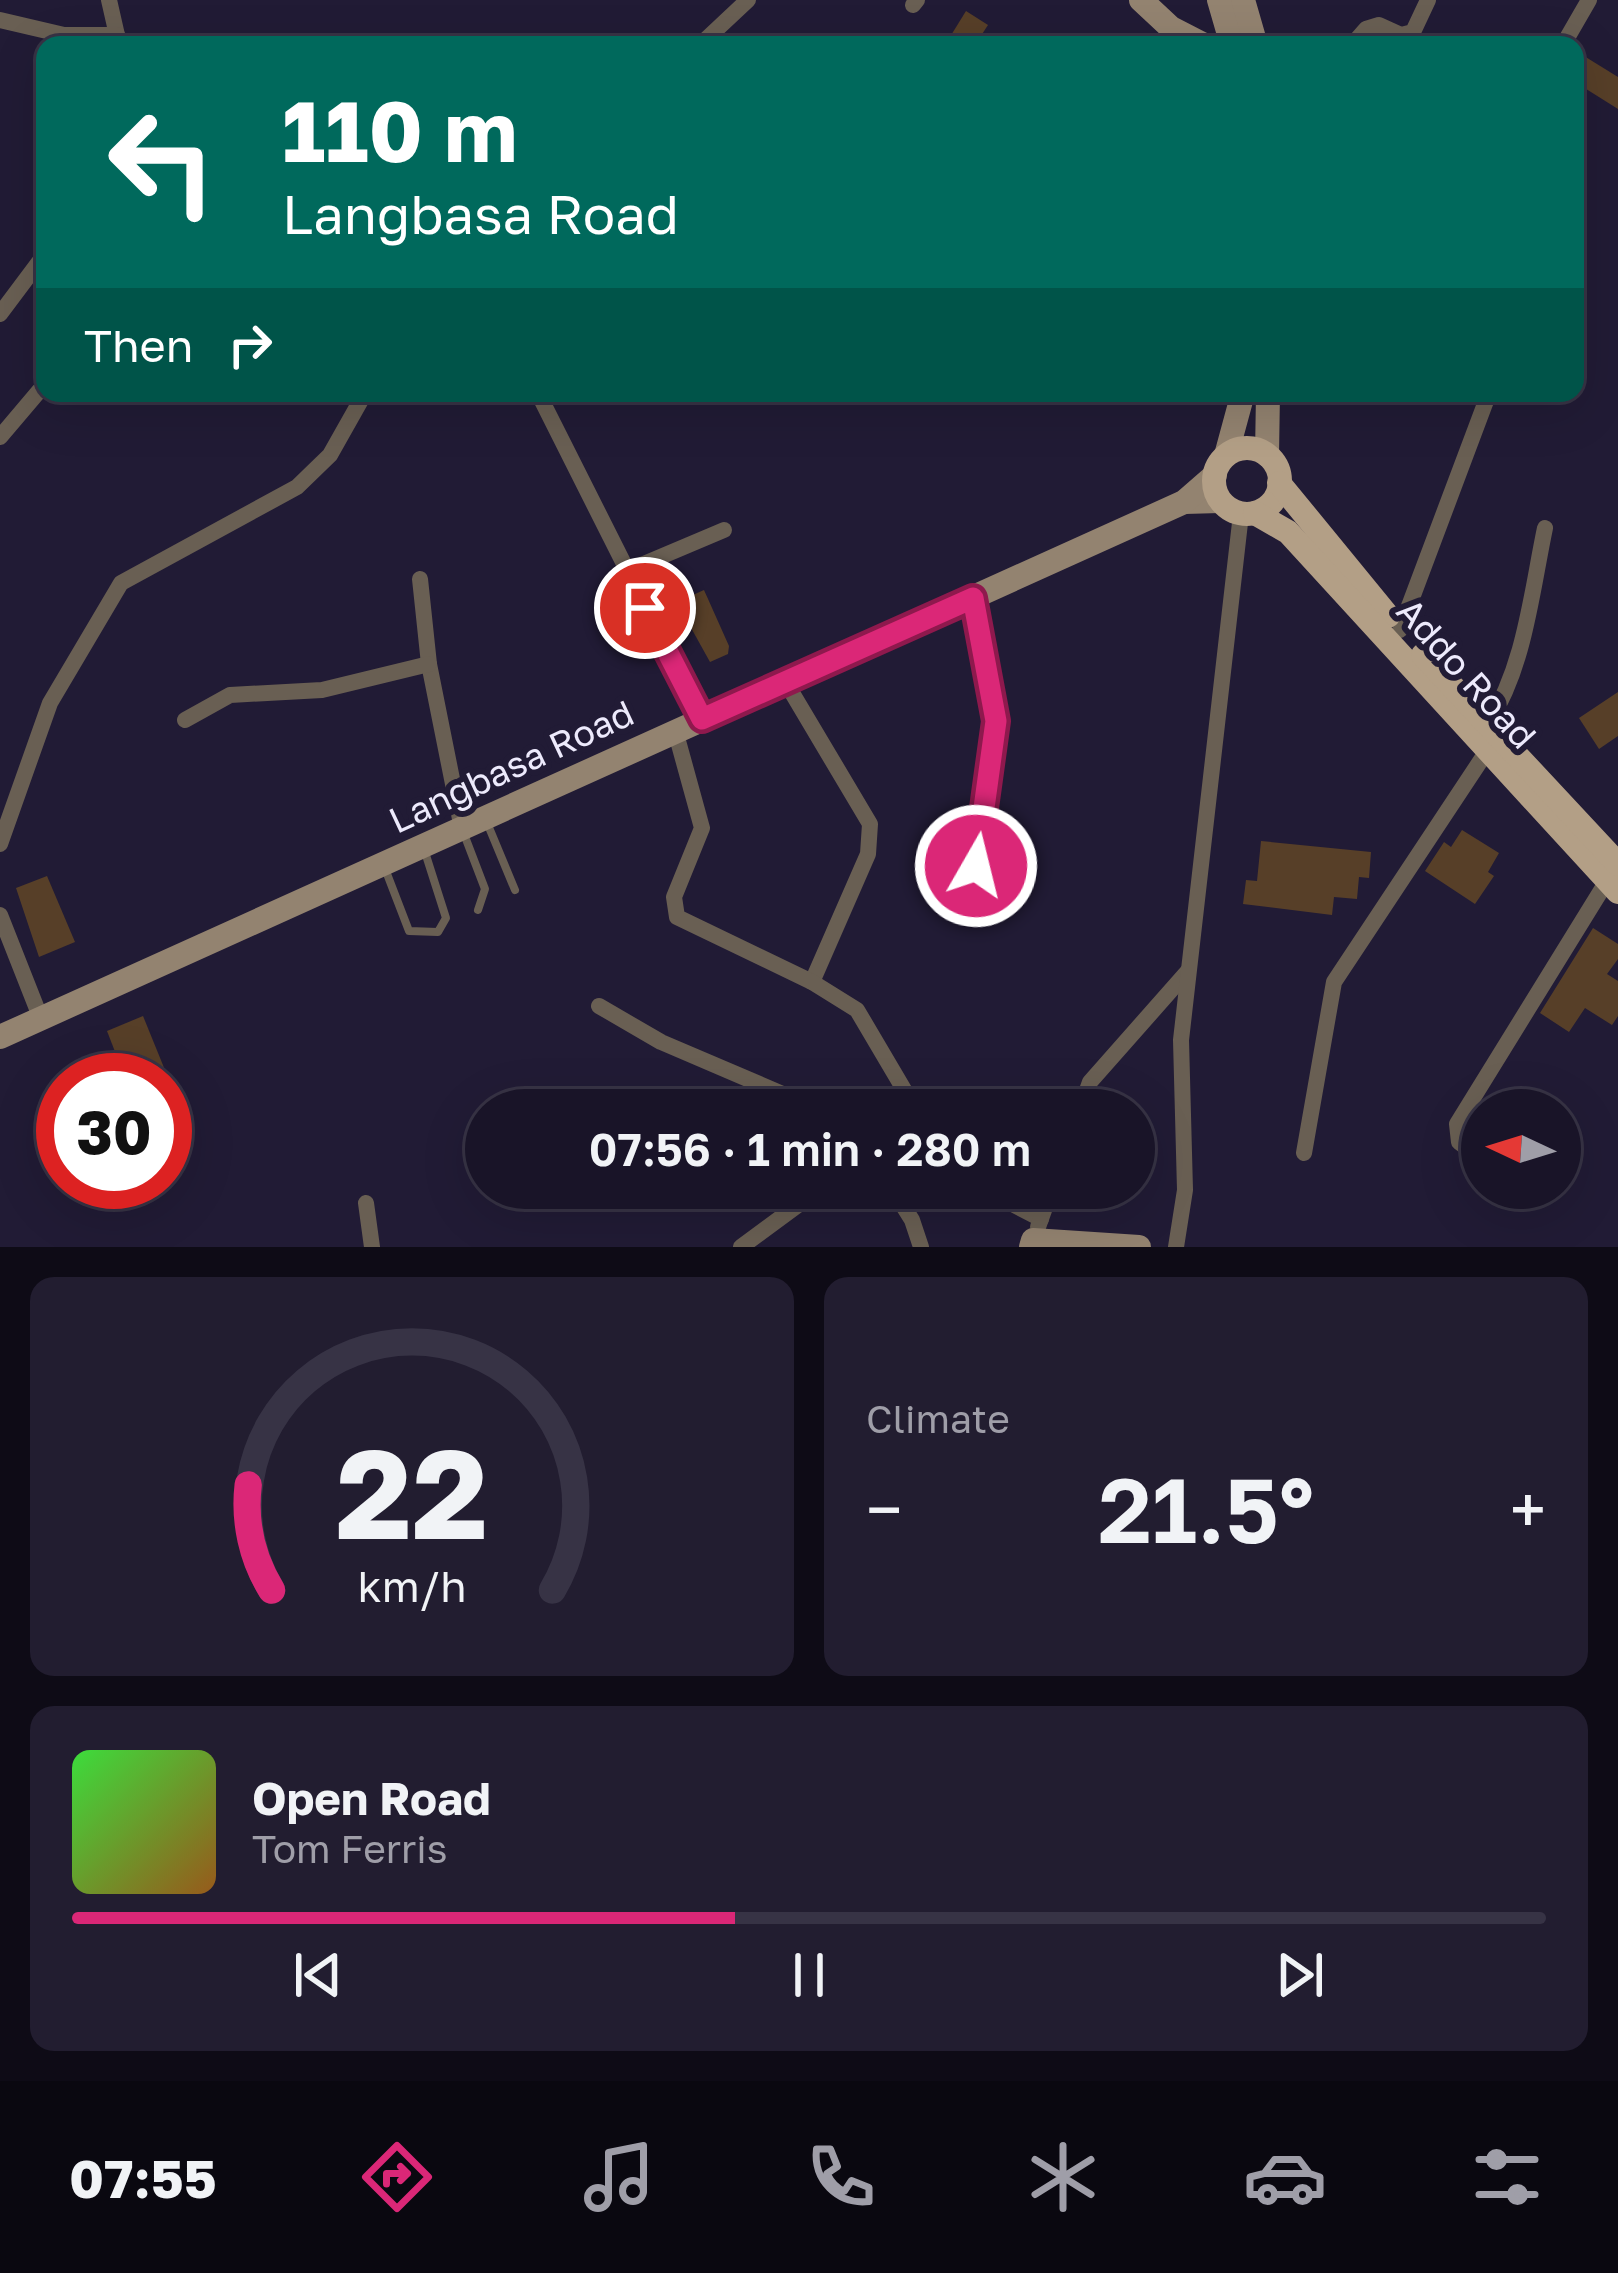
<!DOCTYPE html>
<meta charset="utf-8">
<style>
:root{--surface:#191428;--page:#221d30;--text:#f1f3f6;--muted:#9f9ea8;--line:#373345;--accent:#db2777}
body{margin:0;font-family:"Golos Text",sans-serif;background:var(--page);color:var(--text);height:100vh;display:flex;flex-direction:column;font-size:45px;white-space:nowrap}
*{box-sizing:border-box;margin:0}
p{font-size:39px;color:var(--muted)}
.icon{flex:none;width:66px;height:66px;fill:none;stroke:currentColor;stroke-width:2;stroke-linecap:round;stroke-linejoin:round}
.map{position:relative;height:1247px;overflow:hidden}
.panel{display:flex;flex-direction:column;gap:30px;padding:30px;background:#0e0b16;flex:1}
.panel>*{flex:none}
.guide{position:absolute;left:36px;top:36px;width:1548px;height:366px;border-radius:24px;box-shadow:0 12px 48px #0002,0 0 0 3px var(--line);background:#00695c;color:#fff;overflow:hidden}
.needle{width:78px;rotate:274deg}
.fabs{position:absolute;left:1461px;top:1089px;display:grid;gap:24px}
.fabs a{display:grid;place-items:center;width:120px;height:120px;border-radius:50%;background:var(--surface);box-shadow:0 12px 48px #0002,0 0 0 3px var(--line);font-size:60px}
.speed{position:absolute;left:36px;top:1053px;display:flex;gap:24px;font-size:60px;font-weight:700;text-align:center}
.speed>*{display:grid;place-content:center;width:156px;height:156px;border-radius:50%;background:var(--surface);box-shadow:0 12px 48px #0002,0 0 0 3px var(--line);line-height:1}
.speed .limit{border:18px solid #d22;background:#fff;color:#111}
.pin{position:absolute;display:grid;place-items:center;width:102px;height:102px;color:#fff;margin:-51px;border:6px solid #fff;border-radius:50%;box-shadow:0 3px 12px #0007}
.me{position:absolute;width:132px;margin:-66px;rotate:8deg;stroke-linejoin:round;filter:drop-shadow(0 0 9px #0008)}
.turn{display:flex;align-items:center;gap:42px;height:252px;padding:0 48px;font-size:54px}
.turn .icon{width:156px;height:156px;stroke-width:2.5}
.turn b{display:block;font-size:84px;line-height:102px}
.then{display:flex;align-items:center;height:114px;padding:0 48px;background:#0003;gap:24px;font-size:45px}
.big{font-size:90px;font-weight:600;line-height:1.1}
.panel .tile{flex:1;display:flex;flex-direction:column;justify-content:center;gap:18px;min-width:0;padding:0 42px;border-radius:24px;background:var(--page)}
.panel .dial{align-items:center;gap:0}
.dial svg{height:312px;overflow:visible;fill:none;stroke:var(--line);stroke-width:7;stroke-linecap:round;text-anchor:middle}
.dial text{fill:var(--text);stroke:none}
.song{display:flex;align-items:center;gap:36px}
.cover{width:144px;height:144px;border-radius:18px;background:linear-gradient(135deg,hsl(120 70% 55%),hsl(30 70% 35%))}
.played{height:12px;border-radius:6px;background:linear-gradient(90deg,var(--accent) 45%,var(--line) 45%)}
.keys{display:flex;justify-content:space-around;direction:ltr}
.heat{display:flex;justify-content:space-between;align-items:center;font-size:66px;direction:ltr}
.panel .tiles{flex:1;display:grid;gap:30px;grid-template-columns:1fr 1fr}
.tile:last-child{grid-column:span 2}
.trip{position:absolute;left:465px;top:1089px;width:690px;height:120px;border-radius:60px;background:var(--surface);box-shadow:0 12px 48px #0002,0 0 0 3px var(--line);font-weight:600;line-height:120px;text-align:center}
.dock{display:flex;height:192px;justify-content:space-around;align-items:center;background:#0a0810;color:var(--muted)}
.dock .icon{width:84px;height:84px}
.dock .on{color:var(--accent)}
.dock b{font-size:54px;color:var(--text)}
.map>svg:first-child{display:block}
</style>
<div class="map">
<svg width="1618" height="1247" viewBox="0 0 1618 1247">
<rect width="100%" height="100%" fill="#211b35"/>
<!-- building -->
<g fill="#573f28">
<polygon points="966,11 988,25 975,45 945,45"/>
<polygon points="1584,56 1618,77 1618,109 1575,82"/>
<polygon points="704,590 729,646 728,654 710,662 685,617 675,621 668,606"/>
<polygon points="1618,692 1618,736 1599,749 1579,718"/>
<polygon points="1462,830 1499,853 1488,872 1494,876 1475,904 1425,871 1444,842 1451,847"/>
<polygon points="1261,841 1371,852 1369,878 1359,877 1357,899 1334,897 1332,915 1243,904 1246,880 1257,881"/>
<polygon points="47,876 75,942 39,957 16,888"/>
<polygon points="1593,928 1618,944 1618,959 1607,974 1618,981 1618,1016 1612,1025 1585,1008 1569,1032 1540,1013"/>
<polygon points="143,1016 169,1080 126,1080 107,1031"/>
</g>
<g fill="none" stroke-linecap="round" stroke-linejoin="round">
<!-- lane -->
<g stroke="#695f53" stroke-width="8">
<polyline points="488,825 515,890"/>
<polyline points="464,834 485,889 478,910"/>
<polyline points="384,866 409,931 438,932 446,918 424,849"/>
</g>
<!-- street -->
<g stroke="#695f53" stroke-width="16">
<polyline points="109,0 119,44"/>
<polyline points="913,5 917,0"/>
<polyline points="0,20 64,35 117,35"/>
<polyline points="700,45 748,0"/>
<polyline points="1352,45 1366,29 1379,25 1401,35 1413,32 1428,0"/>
<polyline points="1563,45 1589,0"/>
<polyline points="0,314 45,254"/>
<polyline points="538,393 702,719"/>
<polyline points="0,437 45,384"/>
<polyline points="627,571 724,530"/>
<polyline points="420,579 429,664 462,829"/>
<polyline points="973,598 996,721 975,867"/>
<polyline points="1400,630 1489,393"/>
<polyline points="785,681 870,824 868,854 812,982"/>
<polyline points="185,720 230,695 322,690 429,664"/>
<path d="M1488,724C1525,665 1531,595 1545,528"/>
<polyline points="675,730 702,828 674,897 677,917 812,982 857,1010 916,1110"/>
<polyline points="0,844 50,703 121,583 297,487 330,455 361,400"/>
<polyline points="0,915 41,1019"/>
<polyline points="599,1006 661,1042 820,1110"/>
<polyline points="1080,1110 1090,1082 1188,971"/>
<polyline points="1304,1153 1334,982 1487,751"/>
<polyline points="1482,1159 1459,1142 1457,1124 1607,881"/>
<polyline points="892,1188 912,1220 921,1247"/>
<polyline points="982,1188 1041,1219"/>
<polyline points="366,1203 372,1247"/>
<polyline points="1038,1227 1052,1188"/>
<polyline points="741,1247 821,1188"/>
<polyline points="1176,1247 1185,1190 1181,1040 1241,514"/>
</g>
<!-- secondary -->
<g stroke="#938370" stroke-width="24">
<polyline points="1141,0 1171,28 1204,45"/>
<polyline points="1219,0 1232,45"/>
<polyline points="1243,0 1256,45"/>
<polyline points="1227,452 1243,393"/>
<polyline points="1267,455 1268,393"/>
<polyline points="1184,502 1220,501"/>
<polyline points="0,1037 1184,502 1215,475"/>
<polyline points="1031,1247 1033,1240 1139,1247"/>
</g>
<!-- primary -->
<g stroke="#b39f86" stroke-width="24">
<circle cx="1247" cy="481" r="33"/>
<polyline points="1279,483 1388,616"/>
<polyline points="1255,513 1288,532 1618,892"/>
<polyline points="1423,655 1618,864"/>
</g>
</g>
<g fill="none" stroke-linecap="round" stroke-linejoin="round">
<!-- route casing -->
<g stroke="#8e194d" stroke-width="30">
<polyline id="route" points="645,608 702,719 973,598 996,721 976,866"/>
</g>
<!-- route -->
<use href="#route" stroke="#db2777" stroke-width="21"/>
</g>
<g text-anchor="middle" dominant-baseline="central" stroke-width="12" stroke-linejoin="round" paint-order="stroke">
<!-- street labels -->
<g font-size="36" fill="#edeafc" stroke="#211b35">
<text transform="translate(1467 673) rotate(48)">Addo Road</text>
<text transform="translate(511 766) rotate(-25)">Langbasa Road</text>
</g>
</g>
</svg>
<div class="fabs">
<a><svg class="needle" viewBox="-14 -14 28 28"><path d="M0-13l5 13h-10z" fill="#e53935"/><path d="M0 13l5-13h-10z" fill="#9f9ea8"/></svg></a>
</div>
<div class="speed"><div class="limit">30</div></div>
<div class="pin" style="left:645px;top:608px;background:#d93025"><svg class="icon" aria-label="arrive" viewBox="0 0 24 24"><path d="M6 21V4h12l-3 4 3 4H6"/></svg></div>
<svg class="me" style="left:976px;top:866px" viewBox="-20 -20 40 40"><circle r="17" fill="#db2777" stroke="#fff" stroke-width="3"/><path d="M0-11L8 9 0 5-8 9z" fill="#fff"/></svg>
<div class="trip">07:56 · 1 min · 280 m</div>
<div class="guide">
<div class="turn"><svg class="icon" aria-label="left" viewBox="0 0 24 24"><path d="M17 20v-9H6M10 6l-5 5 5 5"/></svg><div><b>110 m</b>Langbasa Road</div></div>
<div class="then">Then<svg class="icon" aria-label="right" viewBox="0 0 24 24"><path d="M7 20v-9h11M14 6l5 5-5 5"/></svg></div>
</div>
</div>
<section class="panel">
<div class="tiles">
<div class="tile dial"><svg viewBox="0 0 100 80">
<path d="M14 69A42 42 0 1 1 86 69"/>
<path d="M14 69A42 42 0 0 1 8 42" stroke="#db2777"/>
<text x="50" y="56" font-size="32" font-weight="700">22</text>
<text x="50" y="72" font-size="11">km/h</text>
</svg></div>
<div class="tile"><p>Climate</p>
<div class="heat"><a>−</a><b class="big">21.5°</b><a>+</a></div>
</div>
<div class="tile">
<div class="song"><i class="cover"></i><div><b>Open Road</b><p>Tom Ferris</p></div></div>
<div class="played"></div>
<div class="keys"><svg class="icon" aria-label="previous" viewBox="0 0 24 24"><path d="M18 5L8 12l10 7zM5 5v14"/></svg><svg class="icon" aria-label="pause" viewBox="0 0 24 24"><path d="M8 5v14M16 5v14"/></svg><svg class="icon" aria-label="next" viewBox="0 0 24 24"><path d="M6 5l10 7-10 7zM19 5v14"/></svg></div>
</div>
</div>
</section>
<nav class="dock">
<b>07:55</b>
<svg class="icon on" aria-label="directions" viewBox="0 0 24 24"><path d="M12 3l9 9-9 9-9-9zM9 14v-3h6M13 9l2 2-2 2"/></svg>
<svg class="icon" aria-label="music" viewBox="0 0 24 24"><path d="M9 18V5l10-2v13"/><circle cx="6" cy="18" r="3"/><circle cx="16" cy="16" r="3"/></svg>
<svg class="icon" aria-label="phone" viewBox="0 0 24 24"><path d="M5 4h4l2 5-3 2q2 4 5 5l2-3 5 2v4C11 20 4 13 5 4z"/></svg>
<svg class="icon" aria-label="climate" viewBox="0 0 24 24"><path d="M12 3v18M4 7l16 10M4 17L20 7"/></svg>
<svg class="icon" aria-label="car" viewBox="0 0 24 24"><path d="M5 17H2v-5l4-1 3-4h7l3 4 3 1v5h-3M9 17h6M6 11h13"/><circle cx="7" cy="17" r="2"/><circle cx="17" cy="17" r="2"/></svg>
<svg class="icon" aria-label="filters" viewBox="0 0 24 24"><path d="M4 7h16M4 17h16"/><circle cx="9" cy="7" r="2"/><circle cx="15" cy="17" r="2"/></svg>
</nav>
